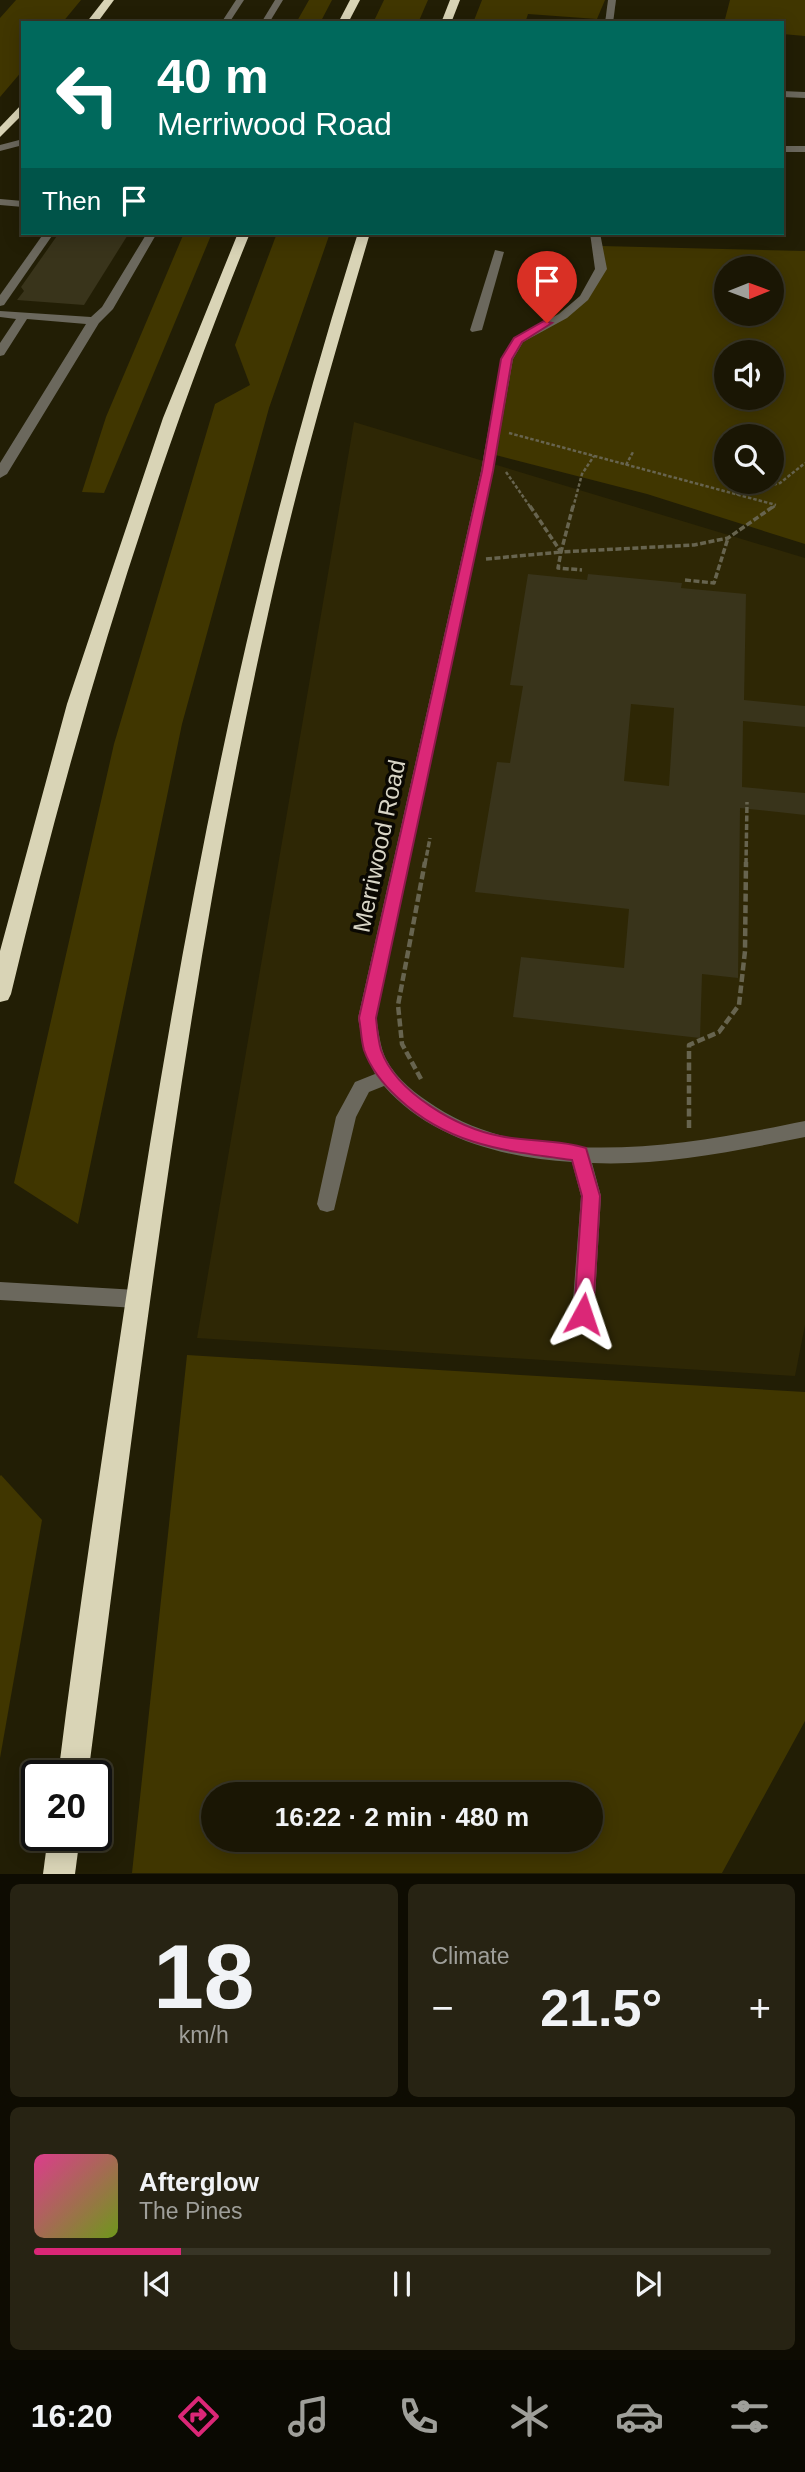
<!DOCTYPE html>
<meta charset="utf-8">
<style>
:root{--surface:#1a1604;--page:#272313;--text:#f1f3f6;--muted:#9f9f9a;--line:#383526;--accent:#db2777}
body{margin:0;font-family:Arial,sans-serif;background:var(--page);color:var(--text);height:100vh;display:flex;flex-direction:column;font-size:26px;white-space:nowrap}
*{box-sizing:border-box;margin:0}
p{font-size:23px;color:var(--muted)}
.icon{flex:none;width:38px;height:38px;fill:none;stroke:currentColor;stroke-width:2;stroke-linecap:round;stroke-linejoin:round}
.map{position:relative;height:1874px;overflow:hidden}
.panel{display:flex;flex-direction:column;gap:10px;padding:10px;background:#0e0c02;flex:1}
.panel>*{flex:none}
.banner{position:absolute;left:21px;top:21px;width:763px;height:214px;border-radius:0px;box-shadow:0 4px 18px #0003,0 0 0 2px var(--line);background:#00695c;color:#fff;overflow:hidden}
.needle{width:46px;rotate:89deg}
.tools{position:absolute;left:714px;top:256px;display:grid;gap:14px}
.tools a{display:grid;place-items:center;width:70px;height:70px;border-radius:50%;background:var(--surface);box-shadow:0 4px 18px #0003,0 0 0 2px var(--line);font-size:35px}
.speed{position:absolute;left:21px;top:1760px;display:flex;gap:14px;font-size:35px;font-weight:700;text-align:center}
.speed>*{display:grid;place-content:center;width:91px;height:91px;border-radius:50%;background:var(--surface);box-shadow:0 4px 18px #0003,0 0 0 2px var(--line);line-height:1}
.speed .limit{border:4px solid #111;border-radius:10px;background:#fff;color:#111}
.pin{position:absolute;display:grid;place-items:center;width:60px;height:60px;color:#fff;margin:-72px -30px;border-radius:50% 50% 50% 0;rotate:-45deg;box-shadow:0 0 7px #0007}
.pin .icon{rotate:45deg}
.me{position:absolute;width:77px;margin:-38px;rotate:5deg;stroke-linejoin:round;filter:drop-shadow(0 0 5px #0008)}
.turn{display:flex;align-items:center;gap:24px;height:147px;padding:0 21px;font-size:32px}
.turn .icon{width:91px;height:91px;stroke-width:2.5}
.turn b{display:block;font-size:49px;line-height:60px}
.then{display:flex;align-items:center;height:66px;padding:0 21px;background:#0003;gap:14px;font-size:26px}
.big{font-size:52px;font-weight:700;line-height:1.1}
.panel .widget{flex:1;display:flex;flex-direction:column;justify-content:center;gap:10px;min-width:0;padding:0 24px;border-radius:10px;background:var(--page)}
.panel .dial{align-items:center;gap:0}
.dial b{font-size:91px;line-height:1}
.song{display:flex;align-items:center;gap:21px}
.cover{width:84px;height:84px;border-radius:10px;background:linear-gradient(135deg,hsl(330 70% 55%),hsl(80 70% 35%))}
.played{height:7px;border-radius:4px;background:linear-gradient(90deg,var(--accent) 20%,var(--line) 20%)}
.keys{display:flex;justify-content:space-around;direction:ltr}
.heat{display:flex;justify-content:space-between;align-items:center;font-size:38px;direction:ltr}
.panel .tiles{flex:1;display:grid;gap:10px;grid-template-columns:1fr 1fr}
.widget:last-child{grid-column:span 2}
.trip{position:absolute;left:201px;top:1782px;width:402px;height:70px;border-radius:35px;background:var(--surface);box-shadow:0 4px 18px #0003,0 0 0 2px var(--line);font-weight:700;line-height:70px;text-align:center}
.dock{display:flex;height:112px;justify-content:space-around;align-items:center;background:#0a0902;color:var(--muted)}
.dock .icon{width:49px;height:49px}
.dock .on{color:var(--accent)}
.dock b{font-size:32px;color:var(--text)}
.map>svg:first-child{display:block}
</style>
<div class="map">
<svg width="805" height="1874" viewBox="0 0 805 1874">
<rect width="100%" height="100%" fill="#221e05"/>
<!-- built -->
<polygon fill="#2e2705" points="354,422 805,558 805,1325 795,1376 197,1338"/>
<!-- green -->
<g fill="#403600" fill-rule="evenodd">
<polygon points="16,0 81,0 62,23 23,23 23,70 0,97 0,18"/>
<polygon points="309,0 332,0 320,23 296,23"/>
<polygon points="384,0 428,0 418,23 373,23"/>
<polygon points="482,0 605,0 597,19 528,14 525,23 473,23"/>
<polygon points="730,0 805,0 805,36 782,34 782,23 724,23"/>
<polygon points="184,233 212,233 104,493 82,492 106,417"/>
<polygon points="277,233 330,233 269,408 182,724 78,1224 14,1183 114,744 215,404 250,385 235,345"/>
<path d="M601,246L805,251V544L647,494L484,452L511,347L594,288ZM726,268H772V313H726ZM726,352H772V397H726ZM726,436H772V481H726Z"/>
<path d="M187,1355L805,1392V1721L722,1873H132ZM214,1794H592V1839H214Z"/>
<polygon points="1,1475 42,1520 0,1758 0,1476"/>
</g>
<!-- building -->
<g fill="#39341b" fill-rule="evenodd">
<polygon points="59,233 129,233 84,305 17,300 24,291 21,287"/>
<path d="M528,574L587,580L588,574L682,583L681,588L746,594L744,700L805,706V727L743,721L742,787L805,793V815L740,808L738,978L702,974L700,1038L513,1017L521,957L624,968L629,909L475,892L497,762L510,763L523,686L510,685ZM631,704L674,708L669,786L624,781Z"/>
</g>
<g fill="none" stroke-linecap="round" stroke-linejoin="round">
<!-- path-far2 -->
<g stroke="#67644f" stroke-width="2.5" stroke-dasharray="3.5 2" stroke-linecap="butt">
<polyline points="509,433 776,505"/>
<polyline points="626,465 633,452"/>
<polyline points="506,472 531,508"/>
<polyline points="736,494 780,483 805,463"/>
<polyline points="573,508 582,474 594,456"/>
<polyline points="772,508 776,505"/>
</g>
<!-- path-far1 -->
<g stroke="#67644f" stroke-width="3.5" stroke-dasharray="6 2.5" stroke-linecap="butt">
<polyline points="530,506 561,552 558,568 582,570"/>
<polyline points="573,506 561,552 694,545 728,538 774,506"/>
<polyline points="486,559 561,552"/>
<polyline points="685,580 714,583 728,538"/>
<polyline points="425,864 430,838"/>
<polyline points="746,864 747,802"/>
</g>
<!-- path -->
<g stroke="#67644f" stroke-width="4.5" stroke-dasharray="8 3.5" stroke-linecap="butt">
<polyline points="421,1079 402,1044 398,1005 425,862"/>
<polyline points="689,1128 689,1045 719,1032 739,1005 745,951 746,862"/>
</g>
<!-- minor -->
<g fill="#6b685d" fill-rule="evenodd">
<polygon points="236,0 244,0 229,23 221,23"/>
<polygon points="275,0 283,0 269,23 261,23"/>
<polygon points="608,0 616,0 613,23 605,23"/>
<polygon points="782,91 805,92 805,98 782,97"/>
<polygon points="23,139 23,145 0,151 0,145"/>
<rect x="782" y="146" width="23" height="6"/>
<polygon points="0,199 23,201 23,207 0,205"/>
<polygon points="44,233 54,233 4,305 0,306 0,295"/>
<polygon points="147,233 157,233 113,309 99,323 7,474 0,478 0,463 86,324 27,319 4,355 0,356 0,343 16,319 0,317 0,311 91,317 102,307"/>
<path d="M590,233H600L607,269L588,300L567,318L523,342L513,359L493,471L376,1018C379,1032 380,1047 386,1059C397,1080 416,1094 436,1107C539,1173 692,1144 805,1121V1137C736,1151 663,1166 592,1163L601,1196L594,1314L590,1321L583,1323L576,1321L572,1314L581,1196L572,1162C505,1158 430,1139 384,1086L369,1092L356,1117L334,1210L327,1212L320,1210L317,1204L336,1117L355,1082L375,1074L364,1050L358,1018L481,471L501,359L514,338L559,314L580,296L595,269Z"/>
<polygon points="495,250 504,252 482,330 472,332 470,330"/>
<polygon points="0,1282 137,1290 144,1292 148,1299 144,1306 137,1308 0,1300"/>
</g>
<!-- highway -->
<g fill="#d9d4b6" fill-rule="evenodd">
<polygon points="104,0 114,0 97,23 86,23"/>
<polygon points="350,0 360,0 348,23 338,23"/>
<polygon points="450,0 460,0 451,23 441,23"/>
<polygon points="23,103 23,114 0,137 0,127"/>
<path d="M238,233H250C149,481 73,734 11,994L8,1000L0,1002V951L67,704L163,418Z"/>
<path d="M358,233H370C333,359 296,485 268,614C183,997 139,1387 88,1776H58C76,1630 98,1484 120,1338C176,960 242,597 358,233Z"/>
<polygon points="48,1836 80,1836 75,1874 43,1874"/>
</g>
</g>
<!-- route -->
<path fill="#db2777" stroke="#8e194d" stroke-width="2" d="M544,321L552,323L522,342L512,359L493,471L376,1018C377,1028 378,1040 381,1050C396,1093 458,1128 500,1136C528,1142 559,1139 586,1148L600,1196L593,1314L590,1320L583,1322L576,1320L574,1314L582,1196L572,1160C506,1151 449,1146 398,1098C384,1085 371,1070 364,1050C361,1040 361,1028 359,1018L482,471L501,359L514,338Z"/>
<g text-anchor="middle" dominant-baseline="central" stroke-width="7" stroke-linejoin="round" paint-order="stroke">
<!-- street labels -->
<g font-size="24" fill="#d8d5c6" stroke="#0a0802">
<text transform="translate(379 846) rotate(-78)">Merriwood Road</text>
</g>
</g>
</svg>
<div class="tools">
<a><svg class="needle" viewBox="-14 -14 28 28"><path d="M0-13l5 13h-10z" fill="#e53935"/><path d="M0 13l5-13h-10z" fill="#9f9f9a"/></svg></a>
<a><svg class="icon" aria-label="sound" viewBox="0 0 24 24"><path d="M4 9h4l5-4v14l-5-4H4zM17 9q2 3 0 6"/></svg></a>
<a><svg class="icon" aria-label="search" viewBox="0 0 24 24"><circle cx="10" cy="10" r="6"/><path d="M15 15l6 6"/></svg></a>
</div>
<div class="speed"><div class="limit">20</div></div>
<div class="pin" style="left:547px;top:323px;background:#d93025"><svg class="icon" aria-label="arrive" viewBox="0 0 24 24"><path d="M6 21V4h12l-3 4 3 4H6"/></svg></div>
<svg class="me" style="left:583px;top:1314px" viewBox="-20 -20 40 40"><path d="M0-17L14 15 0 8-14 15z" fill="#db2777" stroke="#fff" stroke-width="4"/></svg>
<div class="trip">16:22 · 2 min · 480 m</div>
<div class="banner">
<div class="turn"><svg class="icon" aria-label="left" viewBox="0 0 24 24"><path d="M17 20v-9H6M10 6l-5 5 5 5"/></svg><div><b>40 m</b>Merriwood Road</div></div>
<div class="then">Then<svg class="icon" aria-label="arrive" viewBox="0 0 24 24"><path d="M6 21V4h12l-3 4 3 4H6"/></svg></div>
</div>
</div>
<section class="panel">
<div class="tiles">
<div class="widget dial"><b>18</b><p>km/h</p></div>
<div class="widget"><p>Climate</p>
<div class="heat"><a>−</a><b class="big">21.5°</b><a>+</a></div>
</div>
<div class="widget">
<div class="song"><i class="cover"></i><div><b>Afterglow</b><p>The Pines</p></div></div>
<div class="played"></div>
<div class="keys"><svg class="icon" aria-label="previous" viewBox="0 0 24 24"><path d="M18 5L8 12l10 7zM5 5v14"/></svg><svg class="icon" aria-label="pause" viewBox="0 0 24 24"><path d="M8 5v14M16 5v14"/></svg><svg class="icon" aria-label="next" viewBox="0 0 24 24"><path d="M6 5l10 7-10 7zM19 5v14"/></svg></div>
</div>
</div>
</section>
<nav class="dock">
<b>16:20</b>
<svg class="icon on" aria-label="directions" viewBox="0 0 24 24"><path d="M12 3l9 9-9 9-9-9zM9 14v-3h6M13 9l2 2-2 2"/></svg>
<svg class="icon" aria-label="music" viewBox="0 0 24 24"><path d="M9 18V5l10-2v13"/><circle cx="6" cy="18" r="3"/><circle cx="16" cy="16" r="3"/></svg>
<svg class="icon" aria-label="phone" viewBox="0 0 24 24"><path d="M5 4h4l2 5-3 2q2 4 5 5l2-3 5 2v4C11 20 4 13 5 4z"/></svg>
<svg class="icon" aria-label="climate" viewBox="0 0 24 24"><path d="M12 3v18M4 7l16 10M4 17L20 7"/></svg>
<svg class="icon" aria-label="car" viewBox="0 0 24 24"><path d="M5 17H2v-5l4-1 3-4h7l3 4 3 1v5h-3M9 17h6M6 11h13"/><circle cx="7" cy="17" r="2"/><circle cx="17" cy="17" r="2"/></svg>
<svg class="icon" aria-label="filters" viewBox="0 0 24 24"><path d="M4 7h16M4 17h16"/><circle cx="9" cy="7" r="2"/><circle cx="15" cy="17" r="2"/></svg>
</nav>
